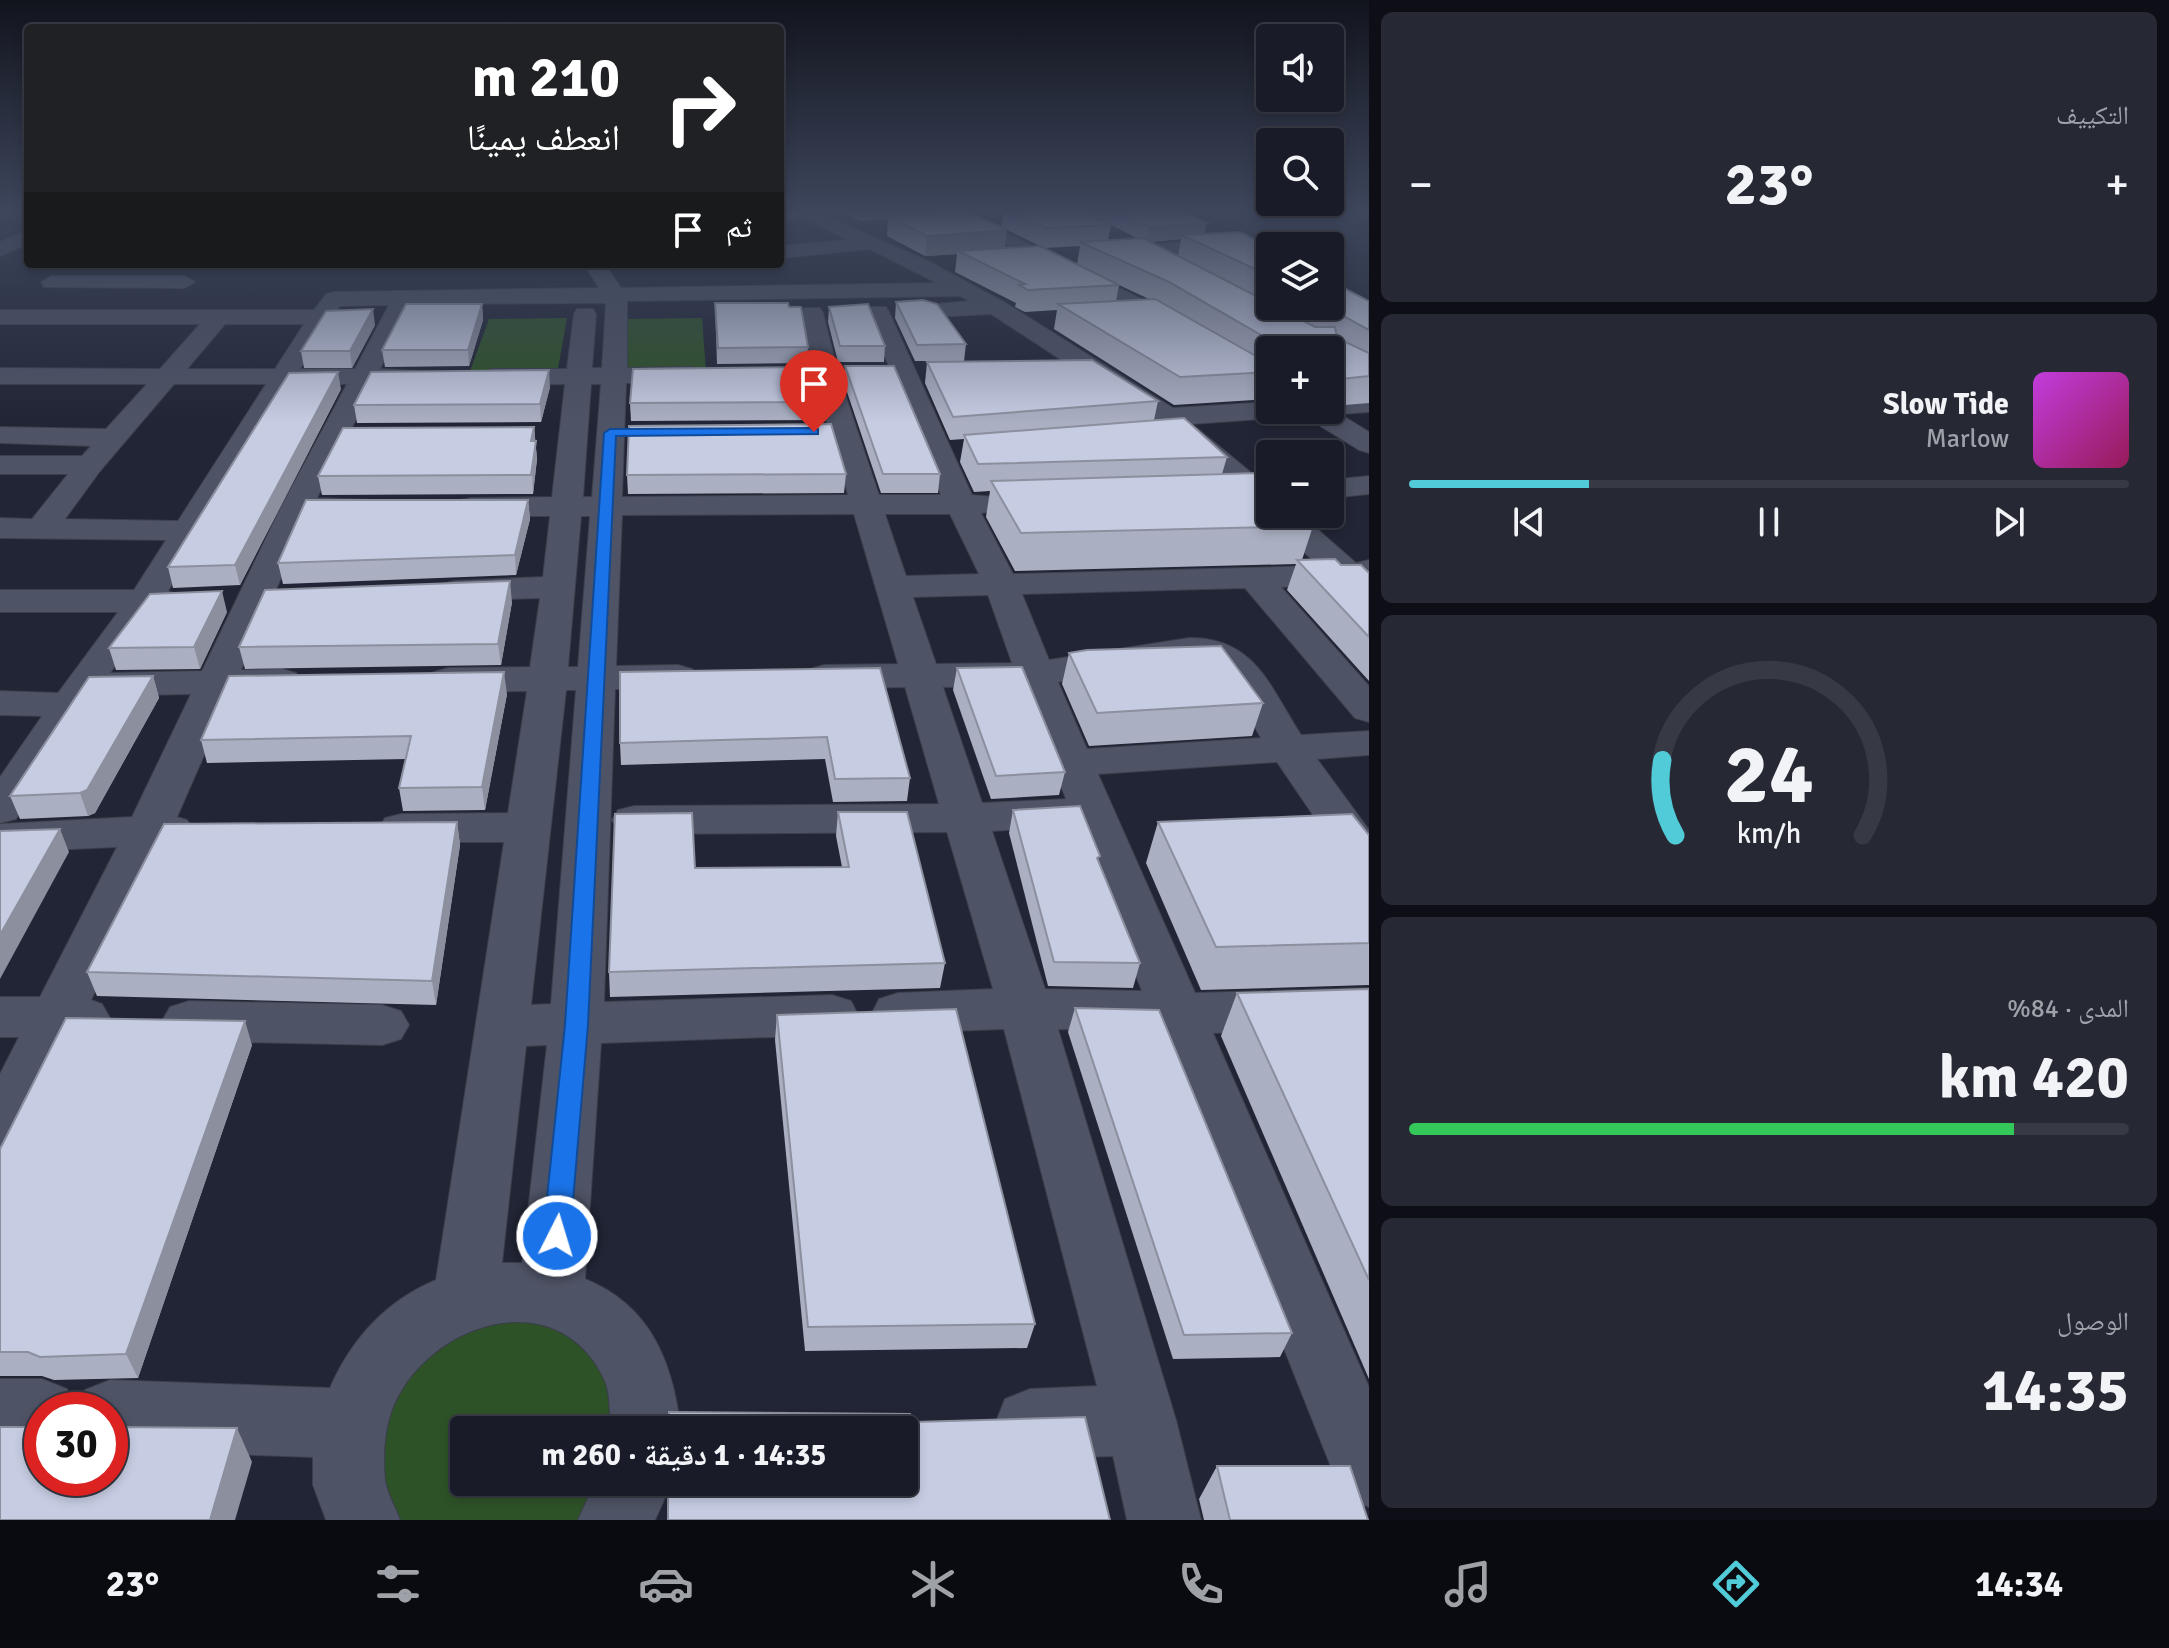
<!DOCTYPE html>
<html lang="ar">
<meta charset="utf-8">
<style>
:root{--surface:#191c28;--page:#262934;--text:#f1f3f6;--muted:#9fa1a8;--line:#373a45;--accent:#52cbd8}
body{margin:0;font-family:Signika,"Noto Naskh Arabic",sans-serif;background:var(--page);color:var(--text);direction:rtl;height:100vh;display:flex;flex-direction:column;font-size:30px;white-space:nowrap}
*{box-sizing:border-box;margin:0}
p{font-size:26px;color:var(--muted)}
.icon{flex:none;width:44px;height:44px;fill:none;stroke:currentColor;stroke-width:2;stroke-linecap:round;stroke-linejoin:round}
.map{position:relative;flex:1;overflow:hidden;direction:ltr}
.panel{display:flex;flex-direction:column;gap:12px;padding:12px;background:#0e0f16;width:800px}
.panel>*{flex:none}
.banner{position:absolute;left:24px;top:24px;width:760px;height:244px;border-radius:8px;box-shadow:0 4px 12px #0003,0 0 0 2px var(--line);direction:rtl;background:#202124;color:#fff;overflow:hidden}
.buttons{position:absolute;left:1256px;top:24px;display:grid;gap:16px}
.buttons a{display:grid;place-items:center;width:88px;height:88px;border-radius:8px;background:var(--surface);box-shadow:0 4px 12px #0003,0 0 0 2px var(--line);font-size:40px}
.speed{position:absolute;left:24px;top:1392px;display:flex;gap:16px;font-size:40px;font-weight:700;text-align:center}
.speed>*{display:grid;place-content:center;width:104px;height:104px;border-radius:50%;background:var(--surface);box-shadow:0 4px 12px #0003,0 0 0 2px var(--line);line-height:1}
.speed .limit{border:12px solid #d22;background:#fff;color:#111}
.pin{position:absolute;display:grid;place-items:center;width:68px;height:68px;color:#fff;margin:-82px -34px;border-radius:50% 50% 50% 0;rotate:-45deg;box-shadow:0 0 8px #0007}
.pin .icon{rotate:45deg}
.me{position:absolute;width:88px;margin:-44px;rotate:5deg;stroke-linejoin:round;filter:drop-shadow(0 0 6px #0008)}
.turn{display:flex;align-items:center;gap:28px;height:168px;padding:0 32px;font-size:36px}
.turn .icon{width:104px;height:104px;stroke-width:2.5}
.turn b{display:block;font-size:56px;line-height:68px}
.then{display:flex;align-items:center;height:76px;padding:0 32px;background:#0003;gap:16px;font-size:30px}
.big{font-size:60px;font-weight:700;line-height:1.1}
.panel .card{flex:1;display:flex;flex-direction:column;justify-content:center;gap:12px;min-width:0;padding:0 28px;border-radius:12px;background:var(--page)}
.panel .dial{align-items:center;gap:0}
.dial svg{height:208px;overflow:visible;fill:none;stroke:var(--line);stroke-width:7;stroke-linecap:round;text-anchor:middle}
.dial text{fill:var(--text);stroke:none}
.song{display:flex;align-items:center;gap:24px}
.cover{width:96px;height:96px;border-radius:12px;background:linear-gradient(135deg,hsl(290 70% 55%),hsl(330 70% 35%))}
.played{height:8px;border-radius:4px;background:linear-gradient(90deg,var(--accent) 25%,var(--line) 25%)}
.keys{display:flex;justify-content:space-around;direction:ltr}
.heat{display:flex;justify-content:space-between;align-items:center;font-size:44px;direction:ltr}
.charge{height:12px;border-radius:6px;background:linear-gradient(90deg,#34c759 84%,var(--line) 0)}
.trip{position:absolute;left:450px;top:1416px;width:468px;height:80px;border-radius:8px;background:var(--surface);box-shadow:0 4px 12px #0003,0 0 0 2px var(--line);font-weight:700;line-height:80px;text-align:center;direction:rtl}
.menu{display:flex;height:128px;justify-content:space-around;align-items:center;background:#0a0b10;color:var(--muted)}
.menu .icon{width:56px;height:56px}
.menu .selected{color:var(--accent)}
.menu b{font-size:36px;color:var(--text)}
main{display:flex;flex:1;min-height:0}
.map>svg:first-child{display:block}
</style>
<main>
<section class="panel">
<div class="card"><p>التكييف</p>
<div class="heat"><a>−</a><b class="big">23°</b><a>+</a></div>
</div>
<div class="card">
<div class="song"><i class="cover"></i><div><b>Slow Tide</b><p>Marlow</p></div></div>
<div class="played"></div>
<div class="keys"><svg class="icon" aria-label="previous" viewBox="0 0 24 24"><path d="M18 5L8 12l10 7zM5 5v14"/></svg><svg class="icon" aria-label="pause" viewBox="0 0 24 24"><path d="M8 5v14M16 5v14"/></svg><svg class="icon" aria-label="next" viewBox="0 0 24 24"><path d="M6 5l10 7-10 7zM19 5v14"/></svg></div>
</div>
<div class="card dial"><svg viewBox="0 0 100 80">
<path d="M14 69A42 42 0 1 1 86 69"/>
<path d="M14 69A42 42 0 0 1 9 40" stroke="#52cbd8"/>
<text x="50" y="56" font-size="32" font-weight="700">24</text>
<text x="50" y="72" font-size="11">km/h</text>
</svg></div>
<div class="card"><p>المدى · 84%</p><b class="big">420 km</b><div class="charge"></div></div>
<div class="card"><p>الوصول</p><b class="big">14:35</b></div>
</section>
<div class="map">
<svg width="1369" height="1520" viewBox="0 0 1369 1520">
<rect width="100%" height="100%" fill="#212535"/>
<!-- green -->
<g fill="#2e5227">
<polygon points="567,318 557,374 469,374 489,319"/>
<polygon points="702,318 706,371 619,371 619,319"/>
<path d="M498,1317C517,1320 547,1321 564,1330C604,1353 609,1389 617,1430H464V1482H606L579,1520H394L373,1434L432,1341Z"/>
</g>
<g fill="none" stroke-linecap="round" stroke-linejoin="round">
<!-- street casing -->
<g stroke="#3b3f4c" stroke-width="2">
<g id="street">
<path d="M789,210H813L928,261L1004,302L1173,408L1270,402V410H1290L1287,416L1277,418L1192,424L1270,488V514H1300L1356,563L1369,560V592C1357,595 1349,594 1340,585L1281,587L1369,686V722L1355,718L1245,588L1022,594L1049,660L1189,638C1255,637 1270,687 1301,735L1369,731V755L1317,759L1369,830V878L1353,874L1277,762L1098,774L1195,993L1369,988V1028L1213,1033L1369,1387V1507L1343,1497L1158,1032L1058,1029L1176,1420L1201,1520H1127L1113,1456L1030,1459L1005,1449L995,1424L1005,1399L1030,1389L1097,1386L1004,1029L898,1033L879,1027L872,1013L879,999L898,993L993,989L947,832L634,834L618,830L612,820L618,810L634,806L939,804L905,687L824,689L810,685L805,677L810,669L824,665L898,664L854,514L622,515L616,666L678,665L692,669L697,677L692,685L678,689H615L604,1002L832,995L851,1001L858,1015L851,1029L832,1035L601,1043L585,1279C652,1306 673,1364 681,1430H611C609,1414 611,1396 605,1381C560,1281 429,1321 393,1407C384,1429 383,1456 385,1480C387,1493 395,1507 400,1520H326L313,1485V1457L110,1450V1410H77L85,1390L110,1380L330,1388C352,1338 386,1301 436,1280L504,842H401L385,838L379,828L385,818L401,814L508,813L527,691L448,692L434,688L429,680L434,672L448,668L530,667L540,598L454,601L442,598L437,591L442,584L454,581L543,577L550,516H471L460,514L455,507L460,500L471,498L552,497L565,384L493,385L484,382L480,377L484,372L493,369H567L574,314L577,309H593L596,314L592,368H602L606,303L412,304L380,369L436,372L440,377L436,382L373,385L317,498L372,500L377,507L372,514L308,516L241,670L282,669L296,673L301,681L296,689L282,693L231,694L177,817L187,820L194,830L187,840L164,845L91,1000L102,1004L110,1018L102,1032L73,1038L20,1148L0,1155V1074L19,1037H0V997H40L117,847L5,852L0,850V824L132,817L191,694L95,696L16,819L0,823V777L42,716L0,715V691L58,693L118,612H0V590H134L166,540L0,538V518L32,519L68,474H0V456H82L91,446L0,443V427L106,429L147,384H0V368L160,369L200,324H0V310H314L326,294L334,292L599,288L584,264H605L621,288L937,283L870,249L780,258V246L848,240ZM960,296L970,301L925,305L922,310L925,315L933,317L991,314L1158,423L1259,511L1266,512L1270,521L1319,566L1013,574L981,513L996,511L1000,504L996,497L972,495L889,312L886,307H870L867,312L941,495H879L838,373L823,313L820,308H804L801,313L812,373L848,495L622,497L626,383H691L700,380L704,375L700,370L691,367L627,368V301ZM389,305L355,369H300L327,324L351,322L354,317L351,312L337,310L340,306ZM225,324H304L275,369H187ZM174,384H266L178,521L65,519L100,471ZM291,384H347L281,507L202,671L110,673L155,612L176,608L182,601L176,594L168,591ZM591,384H601L592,497H583ZM885,514H950L979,574L906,576ZM581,516H590L578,667H568ZM988,595L1012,663L936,664L913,597ZM1189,660C1228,660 1244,709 1261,738L1087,749L1058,682ZM1021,686L1066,799L982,803L943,687ZM566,690H576L551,1004L531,1005ZM1076,825L1142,991L1045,989L992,831ZM547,1045L522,1263H502L526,1046Z"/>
<polygon points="935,210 958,210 1162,309 1270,372 1270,391 1261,388 1146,319"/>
<polygon points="28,230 28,244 0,256 0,242"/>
<polygon points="1236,239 1246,245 1243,249 1111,259 1101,253 1111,247"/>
<polygon points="52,276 184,276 195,282 184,288 44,287 41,282"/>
<polygon points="1369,396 1369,412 1340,414 1369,432 1369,453 1359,450 1304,416 1301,410 1330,410 1330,399"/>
<polygon points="1369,476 1369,494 1330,498 1330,480"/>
<polygon points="189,1001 382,1005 401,1011 409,1025 401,1039 382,1045 189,1041 170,1035 162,1021 170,1007"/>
<polygon points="0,1379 42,1379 67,1389 75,1410 42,1410 42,1449 0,1449"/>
<polygon points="595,1482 672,1482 655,1520 578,1520"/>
</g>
</g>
<!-- street -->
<use href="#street" fill="#4e5365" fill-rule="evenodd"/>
</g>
<!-- wall -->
<g fill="#aaafc2" fill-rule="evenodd">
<path d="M820,210H937V213L966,211L964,210H1181L1207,223L1204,234L1270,247V306H1330L1369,301V403L1333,406L1330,405V350H1270V399L1174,405L1054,329L1057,310L1025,312L1015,307L1016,303L955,272L957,254L925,256L887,236L888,219L860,221L846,213L830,214ZM1004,211L1001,227L1044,248L1080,246L1077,264L1004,248L971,213ZM1111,225L1137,238L1108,240ZM1181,239L1178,256L1151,242ZM1119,285L1149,299L1116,301Z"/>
<polygon points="896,302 966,344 964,361 915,361 895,318"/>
<polygon points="715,303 789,307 808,347 807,363 717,364"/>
<polygon points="482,304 483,320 469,366 385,367 382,350"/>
<polygon points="829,307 885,346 884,362 838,362 828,322"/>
<polygon points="375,325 352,368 304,368 301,351"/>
<polygon points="927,362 1158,401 1154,420 1227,457 1222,474 1313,526 1302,560 1341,565 1369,573 1369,681 1287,590 1296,564 1015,571 986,517 990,491 974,492 960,462 964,439 950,440 925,383"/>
<polygon points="845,366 940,474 938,493 881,493 844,383"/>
<polygon points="550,387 541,422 357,423 354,405"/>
<polygon points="341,389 240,585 173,588 168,567"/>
<polygon points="824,402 823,420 631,421 630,403"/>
<polygon points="534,427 537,459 533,494 322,495 318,476"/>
<polygon points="846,474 844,493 628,494 627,475"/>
<polygon points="528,500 530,519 516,575 283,584 278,563"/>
<polygon points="512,602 501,665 245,669 239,647"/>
<polygon points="227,612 200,669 116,670 109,648"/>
<polygon points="1069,653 1263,703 1252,736 1089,746 1062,684"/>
<polygon points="880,668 910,778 907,801 833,802 825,759 621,765 620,743"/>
<polygon points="957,668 1065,772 1059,795 991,799 953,690"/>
<polygon points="153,676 159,698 95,813 88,816 20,819 10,796"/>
<polygon points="507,694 485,810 403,811 399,788 406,759 207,763 201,740"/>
<polygon points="1013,810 1099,863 1140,963 1133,988 1048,986 1009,833"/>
<polygon points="838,812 945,963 940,988 610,997 609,972 695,868 842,867 836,836"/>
<polygon points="457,822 460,845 436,1005 97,996 87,972"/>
<polygon points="1158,822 1369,835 1369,985 1201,990 1146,863"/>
<polygon points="1369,989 1369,1379 1221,1036 1237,993"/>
<polygon points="1075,1008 1292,1333 1280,1357 1173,1359 1068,1032"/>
<polygon points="777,1015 1035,1324 1027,1348 805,1351 775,1040"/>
<polygon points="252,1045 138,1378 54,1380 42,1376 0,1376 0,1149"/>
<polygon points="1217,1466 1368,1520 1204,1520 1199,1499"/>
</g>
<!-- shaded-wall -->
<g fill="#8b8f9e">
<polygon points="780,210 798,210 797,218 780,219"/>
<polygon points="830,210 846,210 846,213 830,214"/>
<polygon points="861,210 937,210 936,215 888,216 888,219 860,221"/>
<polygon points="971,210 1004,210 1004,211 971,213"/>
<polygon points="1207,223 1203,238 1182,235 1181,239 1146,242 1149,227"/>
<polygon points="1007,230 1004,251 958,251 957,254 925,256 927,236"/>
<polygon points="482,304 483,320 469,366 468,350"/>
<polygon points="373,309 375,325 352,368 350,351"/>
<polygon points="549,370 550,387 541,422 540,404"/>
<polygon points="338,372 341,389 240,585 235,565"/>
<polygon points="534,427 537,459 533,494 531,441"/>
<polygon points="528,500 530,519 516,575 515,555"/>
<polygon points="510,581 512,602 501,665 498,644"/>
<polygon points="222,591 227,612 200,669 194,647"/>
<polygon points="504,672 507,694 485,810 482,787"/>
<polygon points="153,676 159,698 95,813 88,816 80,793"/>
<polygon points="457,822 460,845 436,1005 432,981"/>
<polygon points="60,829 69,852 0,979 0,935"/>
<polygon points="245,1021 252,1045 138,1378 126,1354"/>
<polygon points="237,1428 252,1462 235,1520 210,1520"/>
</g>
<!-- building -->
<g fill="#c6cce2" stroke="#8b8f9e" stroke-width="2">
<polygon points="1008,210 1081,210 1111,225 1047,228"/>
<polygon points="1113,210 1181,210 1207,223 1149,227"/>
<polygon points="966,211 1007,230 927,236 888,216"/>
<polygon points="1240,232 1270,247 1270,276 1182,235"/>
<polygon points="1143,238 1270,303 1270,306 1275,306 1315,327 1335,327 1337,338 1369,353 1369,376 1341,379 1330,374 1330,350 1280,350 1280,346 1169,282 1080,242"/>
<polygon points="1040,246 1119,285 1028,290 1019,285 1025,284 958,251"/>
<polygon points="1330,281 1369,301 1369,330 1325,306 1330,306"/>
<polygon points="1155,299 1270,364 1270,372 1180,377 1058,304"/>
<polygon points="923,300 937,304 966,344 917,345 896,302"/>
<polygon points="715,303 788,303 789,307 801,307 808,347 718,348"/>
<polygon points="406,304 482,304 468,350 382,350"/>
<polygon points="868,304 885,346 840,346 829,307"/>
<polygon points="373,309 350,351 301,351 326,311"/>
<polygon points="1092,360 1158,401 953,417 927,362"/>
<polygon points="845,366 894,366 940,474 883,474"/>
<polygon points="814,367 824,402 630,403 633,369"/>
<polygon points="549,370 540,404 354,405 371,372"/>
<polygon points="338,372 235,565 168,567 289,373"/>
<polygon points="1184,418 1227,457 978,464 964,435"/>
<polygon points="831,424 846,474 627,475 629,426"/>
<polygon points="534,427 531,441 536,441 531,475 318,476 343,428"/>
<polygon points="1259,473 1270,484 1270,514 1301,514 1313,526 1021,533 991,481"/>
<polygon points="306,500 528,500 515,555 278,563"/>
<polygon points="1335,559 1341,565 1361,565 1369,573 1369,637 1297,560"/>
<polygon points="510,581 498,644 239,647 265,590"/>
<polygon points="222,591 194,647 109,648 150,594"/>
<polygon points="1221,646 1263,703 1097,713 1069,653 1087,650"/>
<polygon points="1022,667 1065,772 996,776 957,668"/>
<polygon points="880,668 910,778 835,779 827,737 620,743 620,672"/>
<polygon points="504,672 482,787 399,788 411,736 201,740 229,676"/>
<polygon points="153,676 87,790 80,793 10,796 89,677"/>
<polygon points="1080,806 1100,856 1097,858 1140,963 1054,962 1013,810"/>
<polygon points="838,812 907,812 945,963 609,972 615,814 692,813 695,868 849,867"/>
<polygon points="1352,814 1369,835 1369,943 1216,947 1158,822"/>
<polygon points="457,822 432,981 87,972 164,824"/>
<polygon points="60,829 0,935 0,831"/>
<polygon points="1369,989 1369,1280 1237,993"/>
<polygon points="1075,1008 1159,1010 1292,1333 1184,1335"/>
<polygon points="956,1009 1035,1324 808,1327 777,1015"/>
<polygon points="66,1018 245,1021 126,1354 40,1357 28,1352 0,1352 0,1149"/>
<polygon points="669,1412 910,1414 914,1422 1085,1417 1110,1520 668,1520 668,1482 904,1482 904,1430 669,1430"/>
<polygon points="0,1427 42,1427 42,1478 110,1478 110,1427 237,1428 210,1520 0,1520"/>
<polygon points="1217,1466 1350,1466 1368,1520 1230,1520"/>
</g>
<!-- sky -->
<linearGradient id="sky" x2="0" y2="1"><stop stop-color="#12141d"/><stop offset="0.5" stop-color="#3d465c"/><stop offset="1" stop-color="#3d465c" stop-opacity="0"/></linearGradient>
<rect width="1369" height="423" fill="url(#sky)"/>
<!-- route -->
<polygon fill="#1a73e8" stroke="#114b97" stroke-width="2" points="814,428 818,429 818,434 616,436 588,1025 570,1236 566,1244 557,1248 547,1244 543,1236 565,1025 604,433 610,429"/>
</svg>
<div class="buttons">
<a><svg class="icon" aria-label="sound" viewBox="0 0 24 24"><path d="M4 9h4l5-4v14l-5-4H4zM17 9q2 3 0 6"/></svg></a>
<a><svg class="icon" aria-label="search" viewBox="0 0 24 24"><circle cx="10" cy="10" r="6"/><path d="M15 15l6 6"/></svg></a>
<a><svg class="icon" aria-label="layers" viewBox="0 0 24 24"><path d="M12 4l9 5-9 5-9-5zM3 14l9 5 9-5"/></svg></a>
<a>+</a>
<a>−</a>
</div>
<div class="speed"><div class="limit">30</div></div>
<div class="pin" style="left:814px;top:432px;background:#d93025"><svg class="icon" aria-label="arrive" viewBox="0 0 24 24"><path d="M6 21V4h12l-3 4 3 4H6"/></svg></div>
<svg class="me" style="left:557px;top:1236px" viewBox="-20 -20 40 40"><circle r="17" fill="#1a73e8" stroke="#fff" stroke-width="3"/><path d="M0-11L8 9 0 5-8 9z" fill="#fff"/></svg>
<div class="trip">14:35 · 1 دقيقة · 260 m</div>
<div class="banner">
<div class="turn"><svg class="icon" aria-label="right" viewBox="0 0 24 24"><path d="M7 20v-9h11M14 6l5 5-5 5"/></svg><div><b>210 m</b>انعطف يمينًا</div></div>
<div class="then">ثم<svg class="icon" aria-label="arrive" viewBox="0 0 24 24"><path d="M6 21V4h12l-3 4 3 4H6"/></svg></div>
</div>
</div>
</main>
<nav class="menu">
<b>14:34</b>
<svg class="icon selected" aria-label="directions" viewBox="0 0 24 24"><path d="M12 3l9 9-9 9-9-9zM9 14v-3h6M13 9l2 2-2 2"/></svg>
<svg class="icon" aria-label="music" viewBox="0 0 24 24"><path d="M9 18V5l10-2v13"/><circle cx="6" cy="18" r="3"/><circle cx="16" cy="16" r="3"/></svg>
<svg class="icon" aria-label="phone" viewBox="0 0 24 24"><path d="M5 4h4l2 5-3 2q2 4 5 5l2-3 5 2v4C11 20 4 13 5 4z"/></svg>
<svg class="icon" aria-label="climate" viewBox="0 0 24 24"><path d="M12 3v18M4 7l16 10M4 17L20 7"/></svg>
<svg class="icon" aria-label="car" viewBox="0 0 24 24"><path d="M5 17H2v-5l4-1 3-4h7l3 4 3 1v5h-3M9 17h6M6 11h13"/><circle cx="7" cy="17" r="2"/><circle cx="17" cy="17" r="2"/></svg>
<svg class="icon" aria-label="filters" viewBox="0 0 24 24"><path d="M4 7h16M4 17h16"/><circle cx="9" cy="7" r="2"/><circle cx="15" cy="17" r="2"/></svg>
<b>23°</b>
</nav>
